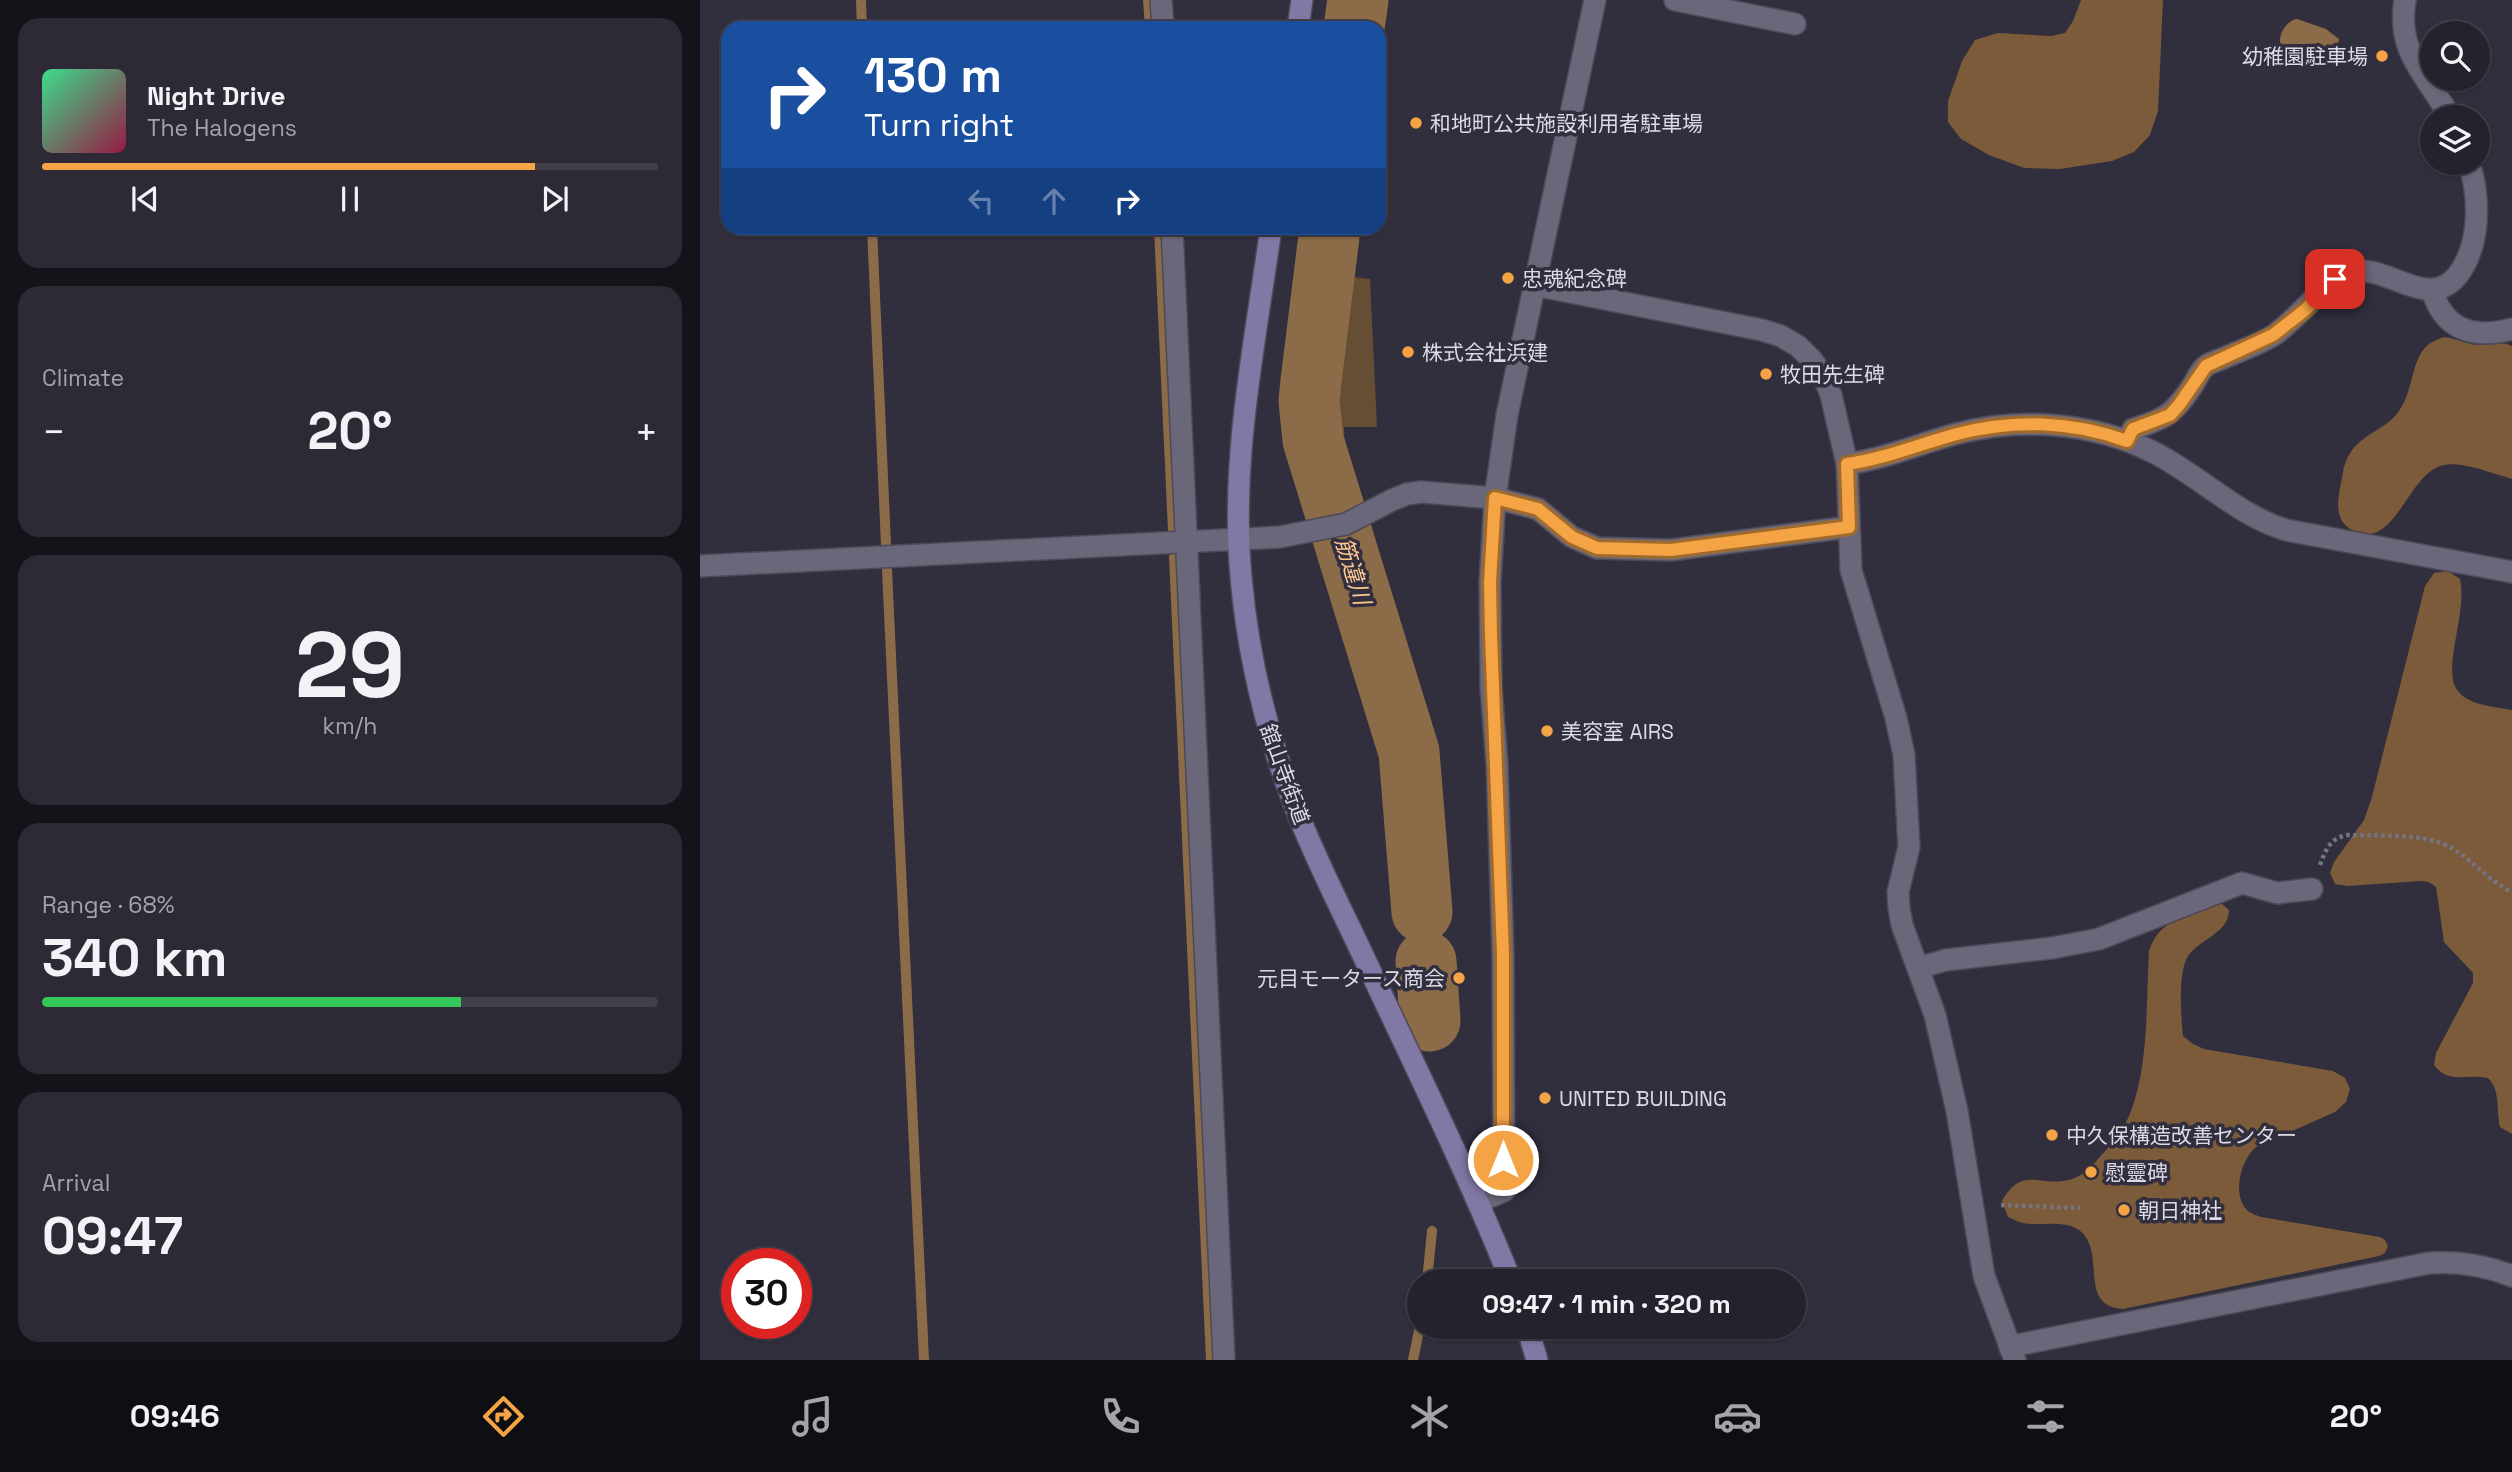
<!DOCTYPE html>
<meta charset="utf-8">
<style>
:root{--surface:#25222e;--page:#2d2a36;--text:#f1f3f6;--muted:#a3a4aa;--line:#423f4a;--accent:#f4a345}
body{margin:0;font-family:"Space Grotesk","Noto Sans JP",sans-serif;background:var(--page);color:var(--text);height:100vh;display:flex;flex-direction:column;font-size:26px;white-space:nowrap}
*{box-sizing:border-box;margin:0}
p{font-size:23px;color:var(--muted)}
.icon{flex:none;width:38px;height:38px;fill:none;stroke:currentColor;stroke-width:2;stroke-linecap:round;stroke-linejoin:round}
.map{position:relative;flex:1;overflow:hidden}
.details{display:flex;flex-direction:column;gap:18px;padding:18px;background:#141319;width:700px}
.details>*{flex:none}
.top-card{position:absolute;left:21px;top:21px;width:665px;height:214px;border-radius:21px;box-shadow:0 2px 5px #0004,0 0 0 2px var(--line);background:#1a4fa0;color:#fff;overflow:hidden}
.controls{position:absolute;left:1720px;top:21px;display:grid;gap:14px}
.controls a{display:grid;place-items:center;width:70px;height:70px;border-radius:50%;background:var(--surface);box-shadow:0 2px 5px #0004,0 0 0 2px var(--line);font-size:35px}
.speed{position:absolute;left:21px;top:1248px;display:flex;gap:14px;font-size:35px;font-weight:700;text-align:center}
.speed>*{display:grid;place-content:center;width:91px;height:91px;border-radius:50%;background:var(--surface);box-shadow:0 2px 5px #0004,0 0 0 2px var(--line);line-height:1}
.speed .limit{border:10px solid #d22;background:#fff;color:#111}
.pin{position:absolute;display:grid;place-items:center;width:60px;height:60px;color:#fff;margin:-30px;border-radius:14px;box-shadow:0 4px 10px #0006}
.me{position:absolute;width:77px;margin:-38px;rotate:0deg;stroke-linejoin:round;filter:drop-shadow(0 0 5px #0008)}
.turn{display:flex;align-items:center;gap:24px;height:147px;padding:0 28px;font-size:32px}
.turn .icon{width:91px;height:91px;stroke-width:2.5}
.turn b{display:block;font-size:49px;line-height:60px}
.lanes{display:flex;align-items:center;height:66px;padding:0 28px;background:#0003;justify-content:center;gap:35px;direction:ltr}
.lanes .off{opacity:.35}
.big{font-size:52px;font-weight:700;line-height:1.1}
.details .widget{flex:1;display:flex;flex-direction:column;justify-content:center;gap:10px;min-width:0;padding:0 24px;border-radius:21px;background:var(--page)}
.details .dial{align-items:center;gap:0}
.dial b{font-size:91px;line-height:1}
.song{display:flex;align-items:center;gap:21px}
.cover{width:84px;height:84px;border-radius:10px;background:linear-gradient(135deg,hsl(150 70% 55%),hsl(340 70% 35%))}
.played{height:7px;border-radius:4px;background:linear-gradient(90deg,var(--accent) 80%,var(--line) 80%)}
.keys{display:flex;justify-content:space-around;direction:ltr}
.heat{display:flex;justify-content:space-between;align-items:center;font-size:38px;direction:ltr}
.charge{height:10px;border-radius:5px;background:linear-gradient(90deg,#34c759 68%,var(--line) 0)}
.trip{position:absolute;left:707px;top:1269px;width:399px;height:70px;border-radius:35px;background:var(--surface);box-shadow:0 2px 5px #0004,0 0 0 2px var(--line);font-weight:700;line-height:70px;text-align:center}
.tabs{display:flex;height:112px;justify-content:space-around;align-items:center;background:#0f0e12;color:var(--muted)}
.tabs .icon{width:49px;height:49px}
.tabs .active{color:var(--accent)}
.tabs b{font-size:32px;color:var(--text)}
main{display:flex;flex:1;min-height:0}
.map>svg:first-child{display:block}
</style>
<main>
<section class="details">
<div class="widget">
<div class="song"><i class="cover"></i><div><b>Night Drive</b><p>The Halogens</p></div></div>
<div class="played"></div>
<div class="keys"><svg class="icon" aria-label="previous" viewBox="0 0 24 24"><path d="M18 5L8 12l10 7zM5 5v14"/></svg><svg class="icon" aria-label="pause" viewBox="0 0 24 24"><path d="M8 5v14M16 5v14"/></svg><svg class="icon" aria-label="next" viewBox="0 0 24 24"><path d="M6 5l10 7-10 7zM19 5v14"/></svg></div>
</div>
<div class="widget"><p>Climate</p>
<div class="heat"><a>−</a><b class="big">20°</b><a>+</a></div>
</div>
<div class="widget dial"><b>29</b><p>km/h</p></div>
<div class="widget"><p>Range · 68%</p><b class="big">340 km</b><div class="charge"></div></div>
<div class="widget"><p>Arrival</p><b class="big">09:47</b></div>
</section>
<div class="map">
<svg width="1812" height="1360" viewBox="0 0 1812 1360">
<rect width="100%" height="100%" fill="#312e3e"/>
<!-- green -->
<polygon fill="#664e34" points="635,275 670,279 677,427 644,427 646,516 623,438 620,401"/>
<!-- forest -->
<g fill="#7b5b39">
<polygon points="1381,0 1463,0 1458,111 1450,135 1434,152 1412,161 1360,169 1324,168 1289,155 1261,139 1248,122 1248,101 1262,61 1275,40 1298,33 1351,36 1365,33 1373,21"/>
<path d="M1743,337C1755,338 1766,344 1777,345C1790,346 1800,340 1812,346V479C1794,474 1762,461 1744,465C1707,472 1696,553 1652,530C1630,518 1640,492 1643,472C1648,446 1663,439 1683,426C1718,405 1706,362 1729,344C1733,341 1739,339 1743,337Z"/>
<path d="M1748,571L1760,579C1767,612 1746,657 1754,684C1755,688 1760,694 1764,697C1777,706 1797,707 1812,710V1134L1800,1127C1796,1110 1801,1091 1788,1078C1767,1073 1749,1085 1734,1065L1736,1053L1773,983V973L1744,942L1736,887L1729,882L1721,881L1648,886L1635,884L1630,873L1634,862L1664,820L1672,797L1725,586L1734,573Z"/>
<path d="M1513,904H1522L1529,910C1529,934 1498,939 1487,958C1478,974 1481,1017 1483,1036L1493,1044L1504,1049L1633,1071L1645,1078L1650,1089L1646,1102L1635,1112L1556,1147C1541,1160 1532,1192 1546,1209C1549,1213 1556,1215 1561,1217L1680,1237L1685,1240L1688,1246L1685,1253L1679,1256L1423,1309C1380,1306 1403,1260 1385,1236C1371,1217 1342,1227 1323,1223C1318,1222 1313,1219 1308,1217L1302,1201C1323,1164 1341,1189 1372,1179C1382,1176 1391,1167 1398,1159C1410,1146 1425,1128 1431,1111C1449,1064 1446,1002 1449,951C1459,920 1485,916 1513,904Z"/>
</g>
<!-- water -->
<path fill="#8c6b49" d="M1597,19L1626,29L1639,39L1637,51L1621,68C1613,68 1614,65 1607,61C1600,57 1593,60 1586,54C1573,44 1583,21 1597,19Z"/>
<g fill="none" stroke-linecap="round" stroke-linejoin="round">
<!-- stream -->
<g stroke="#8c6b49" stroke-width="10">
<polyline points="161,0 162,28"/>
<polyline points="448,0 450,28"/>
<polyline points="172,228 186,545"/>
<polyline points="459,228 473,531"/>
<polyline points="474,557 511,1360"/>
<polyline points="187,570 224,1360"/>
<polyline points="727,1281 732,1231"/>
<polyline points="713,1360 720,1326"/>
</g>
<!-- river -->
<g stroke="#8c6b49" stroke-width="61">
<polyline points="654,28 658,0"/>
<polyline points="630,228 611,381 609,401 613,440 709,752 722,912"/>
<polyline points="726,961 730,1021"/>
</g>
<!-- minor casing -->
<g stroke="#4c4957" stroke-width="24">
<g id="minor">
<polyline points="461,0 463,28"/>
<polyline points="975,0 1095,24"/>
<path d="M1705,0C1696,53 1727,75 1750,117"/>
<polyline points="472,228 524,1360"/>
<polyline points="834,285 1062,330 1081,336 1098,346 1112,360 1124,377 1131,395 1147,464 1151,570 1196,718 1204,755 1209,847 1198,892 1199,908 1202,925 1235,1015 1257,1111 1284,1276 1315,1360"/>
<path d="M1732,290C1744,331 1774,339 1812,329"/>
<path d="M1428,441L1433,429C1464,419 1473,415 1491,388C1496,381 1500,370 1506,366C1511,362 1520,360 1526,357C1542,350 1560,344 1574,335C1598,319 1626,280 1648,273C1685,260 1726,313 1757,276C1781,246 1780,197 1769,163"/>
<path d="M1147,464C1184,459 1219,444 1255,434C1321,417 1392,422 1453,452C1499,475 1537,515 1586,530L1812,572"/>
<polyline points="0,566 580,537 646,524 692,500 707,494 721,492 795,498 838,509 872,537 897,548 971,550 1149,527"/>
<polyline points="1218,968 1246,960 1352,948 1399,939 1542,883 1577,893 1612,889"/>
<polyline points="778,1202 804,1191 803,954 797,764 791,688 790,582 795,498 807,415 895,0"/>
<path d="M1310,1348L1322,1344L1729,1263C1759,1261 1784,1265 1812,1276"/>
</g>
</g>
<!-- major casing -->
<g stroke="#4c4957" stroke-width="24">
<g id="major">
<polyline points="598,28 602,0"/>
<path d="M571,228C555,343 530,460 541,577C548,655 566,731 594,804C615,859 643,912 668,966C717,1070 768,1174 811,1281"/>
<polyline points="827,1326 837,1360"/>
</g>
</g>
<!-- path -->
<g stroke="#767482" stroke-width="4.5" stroke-dasharray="3.5 3.5" stroke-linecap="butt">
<path d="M1620,865C1626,849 1630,838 1648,835C1678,836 1724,833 1750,847C1773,860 1787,880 1812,892"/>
<polyline points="1301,1205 1380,1208"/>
</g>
<!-- minor -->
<use href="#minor" stroke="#6b677a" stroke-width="21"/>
<!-- major -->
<use href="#major" stroke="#8178a5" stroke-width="21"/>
</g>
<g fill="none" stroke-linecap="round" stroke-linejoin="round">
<!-- route casing -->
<g stroke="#9f6a2d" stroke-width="18">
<path id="route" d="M803,1160V954L791,635L790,582L795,498L838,509L872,537L897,548L971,550L1149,527L1147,464C1184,459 1220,444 1257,434C1313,419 1372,421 1427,441L1433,429L1470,415L1479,405L1506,366L1573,335L1605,310L1635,279"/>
</g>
<!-- route -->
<use href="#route" stroke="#f4a345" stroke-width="12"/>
</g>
<!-- markers -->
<g fill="#f4a345" stroke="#312e3e" stroke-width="2.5">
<circle cx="1682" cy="56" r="7"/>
<circle cx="716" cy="123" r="7"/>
<circle cx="808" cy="278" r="7"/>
<circle cx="708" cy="352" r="7"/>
<circle cx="1066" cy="374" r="7"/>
<circle cx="847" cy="731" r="7"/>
<circle cx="759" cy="978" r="7"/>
<circle cx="845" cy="1098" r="7"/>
<circle cx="1352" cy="1135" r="7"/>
<circle cx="1391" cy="1172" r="7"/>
<circle cx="1424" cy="1210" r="7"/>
</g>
<g text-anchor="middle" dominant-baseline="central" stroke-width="7" stroke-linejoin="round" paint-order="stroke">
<!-- poi labels -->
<g font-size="21" fill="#dcdae5" stroke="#312e3e" text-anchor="start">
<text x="1668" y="56" text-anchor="end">幼稚園駐車場</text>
<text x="730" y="123">和地町公共施設利用者駐車場</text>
<text x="822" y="278">忠魂紀念碑</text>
<text x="722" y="352">株式会社浜建</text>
<text x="1080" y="374">牧田先生碑</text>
<text x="861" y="731">美容室 AIRS</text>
<text x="745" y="978" text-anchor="end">元目モータース商会</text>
<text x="859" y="1098">UNITED BUILDING</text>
<text x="1366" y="1135">中久保構造改善センター</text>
<text x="1405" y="1172">慰靈碑</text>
<text x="1438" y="1210">朝日神社</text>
</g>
<!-- street labels -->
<g font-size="21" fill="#dcdae5" stroke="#312e3e">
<text transform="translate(585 774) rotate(70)">舘山寺街道</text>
</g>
<!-- water labels -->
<g font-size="23" font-style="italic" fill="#fec78f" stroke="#312e3e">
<text transform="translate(653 571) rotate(73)">筋違川</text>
</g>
</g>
</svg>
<div class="controls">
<a><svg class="icon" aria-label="search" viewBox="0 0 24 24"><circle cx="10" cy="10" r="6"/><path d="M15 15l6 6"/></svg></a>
<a><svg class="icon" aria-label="layers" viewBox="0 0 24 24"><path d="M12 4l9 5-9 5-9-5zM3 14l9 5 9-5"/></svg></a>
</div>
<div class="speed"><div class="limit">30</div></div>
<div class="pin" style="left:1635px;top:279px;background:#d93025"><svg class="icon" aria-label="arrive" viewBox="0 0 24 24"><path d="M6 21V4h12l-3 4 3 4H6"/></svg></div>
<svg class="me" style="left:803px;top:1160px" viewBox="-20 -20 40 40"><circle r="17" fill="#f4a345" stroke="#fff" stroke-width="3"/><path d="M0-11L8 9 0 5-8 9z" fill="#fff"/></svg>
<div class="trip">09:47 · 1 min · 320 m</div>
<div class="top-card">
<div class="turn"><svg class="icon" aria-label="right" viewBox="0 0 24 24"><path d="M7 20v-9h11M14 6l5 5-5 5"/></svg><div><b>130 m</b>Turn right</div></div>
<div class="lanes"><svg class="icon off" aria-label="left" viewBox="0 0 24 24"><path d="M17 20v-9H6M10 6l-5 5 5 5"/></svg><svg class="icon off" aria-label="ahead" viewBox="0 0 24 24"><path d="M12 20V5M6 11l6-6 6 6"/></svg><svg class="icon" aria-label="right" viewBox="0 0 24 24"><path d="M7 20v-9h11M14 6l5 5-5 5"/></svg></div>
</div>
</div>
</main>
<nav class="tabs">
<b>09:46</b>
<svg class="icon active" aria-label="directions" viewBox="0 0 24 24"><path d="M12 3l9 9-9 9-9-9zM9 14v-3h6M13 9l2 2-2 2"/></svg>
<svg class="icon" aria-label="music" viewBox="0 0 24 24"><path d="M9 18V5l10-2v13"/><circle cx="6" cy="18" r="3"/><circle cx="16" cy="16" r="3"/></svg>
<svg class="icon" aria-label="phone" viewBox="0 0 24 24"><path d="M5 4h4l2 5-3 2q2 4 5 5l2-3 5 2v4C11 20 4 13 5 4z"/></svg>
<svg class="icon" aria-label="climate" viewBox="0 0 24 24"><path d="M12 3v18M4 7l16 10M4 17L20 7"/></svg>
<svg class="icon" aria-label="car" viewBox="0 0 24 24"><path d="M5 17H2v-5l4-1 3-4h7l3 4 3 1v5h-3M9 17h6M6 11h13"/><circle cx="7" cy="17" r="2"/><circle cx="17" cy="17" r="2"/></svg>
<svg class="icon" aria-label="filters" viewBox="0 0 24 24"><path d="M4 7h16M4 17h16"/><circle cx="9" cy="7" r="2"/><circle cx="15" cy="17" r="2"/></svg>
<b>20°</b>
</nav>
